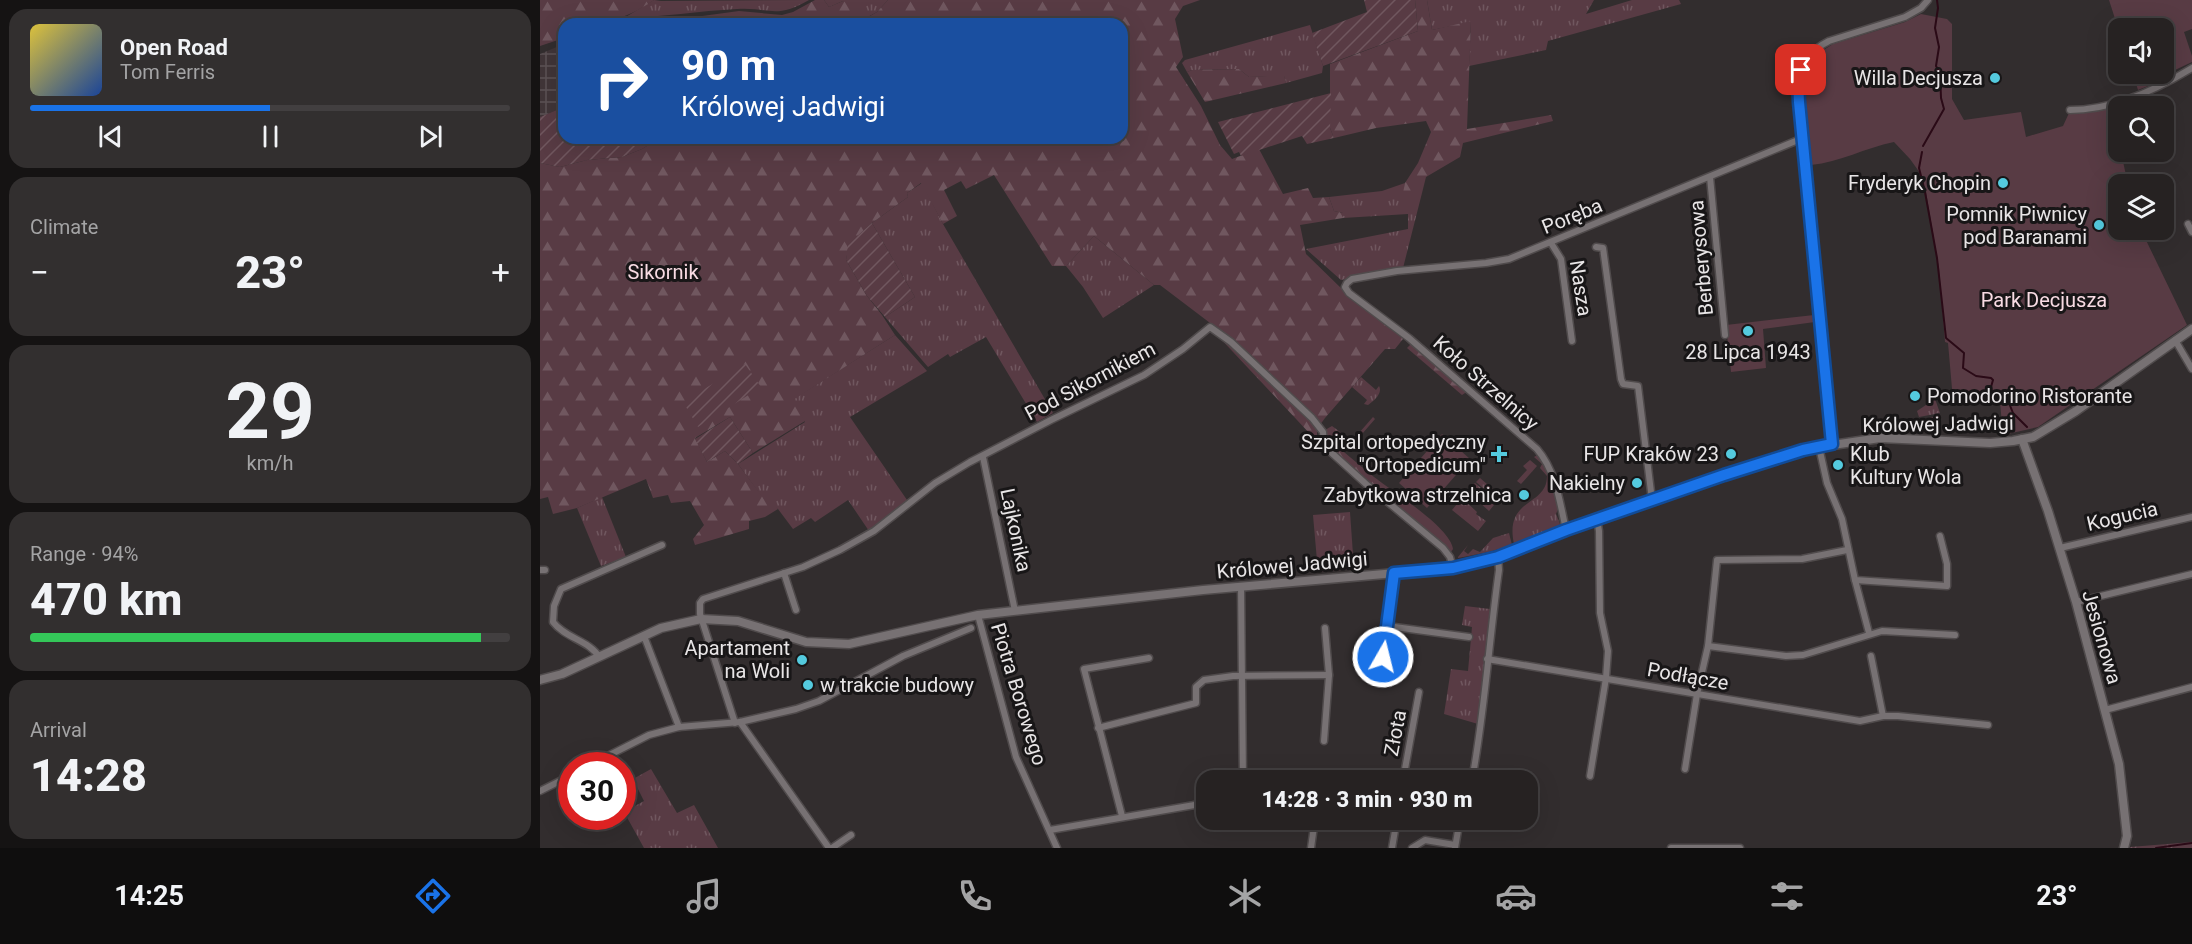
<!DOCTYPE html>
<meta charset="utf-8">
<style>
:root{--surface:#262222;--page:#322f2f;--text:#f1f3f6;--muted:#a4a4a5;--line:#423f40;--accent:#1a73e8}
body{margin:0;font-family:Roboto,sans-serif;background:var(--page);color:var(--text);height:100vh;display:flex;flex-direction:column;font-size:22px;white-space:nowrap}
*{box-sizing:border-box;margin:0}
p{font-size:20px;color:var(--muted)}
.icon{flex:none;width:33px;height:33px;fill:none;stroke:currentColor;stroke-width:2;stroke-linecap:round;stroke-linejoin:round}
.map{position:relative;flex:1;overflow:hidden}
.details{display:flex;flex-direction:column;gap:9px;padding:9px;background:#151313;width:540px}
.details>*{flex:none}
.guide{position:absolute;left:18px;top:18px;width:570px;height:126px;border-radius:18px;box-shadow:0 6px 24px #0002,0 0 0 2px var(--line);background:#1a4fa0;color:#fff;overflow:hidden}
.buttons{position:absolute;left:1568px;top:18px;display:grid;gap:12px}
.buttons a{display:grid;place-items:center;width:66px;height:66px;border-radius:12px;background:var(--surface);box-shadow:0 6px 24px #0002,0 0 0 2px var(--line);font-size:30px}
.speed{position:absolute;left:18px;top:752px;display:flex;gap:12px;font-size:30px;font-weight:700;text-align:center}
.speed>*{display:grid;place-content:center;width:78px;height:78px;border-radius:50%;background:var(--surface);box-shadow:0 6px 24px #0002,0 0 0 2px var(--line);line-height:1}
.speed .limit{border:9px solid #d22;background:#fff;color:#111}
.pin{position:absolute;display:grid;place-items:center;width:51px;height:51px;color:#fff;margin:-26px;border-radius:12px;box-shadow:0 3px 9px #0006}
.me{position:absolute;width:66px;margin:-33px;rotate:8deg;stroke-linejoin:round;filter:drop-shadow(0 0 4px #0008)}
.turn{display:flex;align-items:center;gap:21px;height:126px;padding:0 24px;font-size:27px}
.turn .icon{width:78px;height:78px;stroke-width:2.5}
.turn b{display:block;font-size:42px;line-height:51px}
.big{font-size:45px;font-weight:800;line-height:1.1}
.details .card{flex:1;display:flex;flex-direction:column;justify-content:center;gap:9px;min-width:0;padding:0 21px;border-radius:18px;background:var(--page)}
.details .dial{align-items:center;gap:0}
.dial b{font-size:78px;line-height:1}
.song{display:flex;align-items:center;gap:18px}
.cover{width:72px;height:72px;border-radius:9px;background:linear-gradient(135deg,hsl(50 70% 55%),hsl(220 70% 35%))}
.played{height:6px;border-radius:3px;background:linear-gradient(90deg,var(--accent) 50%,var(--line) 50%)}
.keys{display:flex;justify-content:space-around;direction:ltr}
.heat{display:flex;justify-content:space-between;align-items:center;font-size:33px;direction:ltr}
.charge{height:9px;border-radius:4px;background:linear-gradient(90deg,#34c759 94%,var(--line) 0)}
.trip{position:absolute;left:656px;top:770px;width:342px;height:60px;border-radius:18px;background:var(--surface);box-shadow:0 6px 24px #0002,0 0 0 2px var(--line);font-weight:800;line-height:60px;text-align:center}
.menu{display:flex;height:96px;justify-content:space-around;align-items:center;background:#0f0e0e;color:var(--muted)}
.menu .icon{width:42px;height:42px}
.menu .active{color:var(--accent)}
.menu b{font-size:27px;color:var(--text)}
main{display:flex;flex:1;min-height:0}
.map>svg:first-child{display:block}
</style>
<main>
<section class="details">
<div class="card">
<div class="song"><i class="cover"></i><div><b>Open Road</b><p>Tom Ferris</p></div></div>
<div class="played"></div>
<div class="keys"><svg class="icon" aria-label="previous" viewBox="0 0 24 24"><path d="M18 5L8 12l10 7zM5 5v14"/></svg><svg class="icon" aria-label="pause" viewBox="0 0 24 24"><path d="M8 5v14M16 5v14"/></svg><svg class="icon" aria-label="next" viewBox="0 0 24 24"><path d="M6 5l10 7-10 7zM19 5v14"/></svg></div>
</div>
<div class="card"><p>Climate</p>
<div class="heat"><a>−</a><b class="big">23°</b><a>+</a></div>
</div>
<div class="card dial"><b>29</b><p>km/h</p></div>
<div class="card"><p>Range · 94%</p><b class="big">470 km</b><div class="charge"></div></div>
<div class="card"><p>Arrival</p><b class="big">14:28</b></div>
</section>
<div class="map">
<svg width="1652" height="848" viewBox="0 0 1652 848">
<defs>
<pattern id="industrial-grid" width="8" height="8" patternUnits="userSpaceOnUse" patternTransform="scale(1.5)"><rect width="8" height="8" fill="#403538"/><path d="M0 4h8M4 0v8" fill="none" stroke="#5c5255"/></pattern>
<pattern id="grass-tufts" width="24" height="20" patternUnits="userSpaceOnUse" patternTransform="scale(1.5)"><rect width="24" height="20" fill="#583b44"/><path d="M3 7l-1-3M5 7V3M7 7l1-3M15 17l-1-3M17 17v-4M19 17l1-3" fill="none" stroke="#70575f"/></pattern>
<pattern id="forest-firs" width="22" height="20" patternUnits="userSpaceOnUse" patternTransform="scale(1.5)"><rect width="22" height="20" fill="#583b44"/><path d="M5 1l3.5 6h-7zM16 11l3.5 6h-7z" fill="#70575f"/></pattern>
<pattern id="garden-furrows" width="10" height="10" patternUnits="userSpaceOnUse" patternTransform="scale(1.5)"><rect width="10" height="10" fill="#583b44"/><path d="M-1 1l2-2M0 10L10 0M9 11l2-2" fill="none" stroke="#70575f"/></pattern>
</defs>
<rect width="100%" height="100%" fill="#322d2e"/>
<!-- industrial -->
<polygon fill="url(#industrial-grid)" points="24,44 24,107 0,117 0,54"/>
<!-- grass -->
<g fill="url(#grass-tufts)">
<path d="M114,0L121,1L269,0C235,20 230,7 197,9C159,11 122,17 84,18Z"/>
<polygon points="284,0 348,0 337,12 324,19 303,1 289,7"/>
<polygon points="887,0 1054,0 1046,14 1092,0 1139,0 1141,4 1008,41 1006,50 929,66 931,22 892,30"/>
<polygon points="199,11 242,15 242,24 157,24 155,17"/>
<polygon points="770,25 783,66 782,73 746,83 744,76 709,77 699,69 652,70 647,72 642,63 645,60"/>
<polygon points="382,183 403,224 513,413 497,422 446,337 410,357 408,354 388,367 345,317 375,297 332,223 368,197 367,193"/>
<polygon points="865,183 864,193 882,193 863,268 801,280 766,249 868,229 868,214 803,218 803,213 794,211 789,197 842,191"/>
<polygon points="554,236 614,285 563,318 543,287 526,266"/>
<polygon points="355,335 387,371 310,417 367,500 329,531 308,500 275,522 271,518 253,529 238,509 225,501 198,464 265,422 252,400"/>
<path d="M821,377L836,390L839,386C843,393 834,401 828,405L824,404L827,400L812,387Z"/>
<polygon points="1395,399 1400,413 1379,417 1377,411"/>
<polygon points="1401,416 1394,429 1386,429 1382,419"/>
<polygon points="833,417 835,419 809,449 801,444 797,446 787,438 785,430 792,426 812,441"/>
<path d="M999,454C1007,469 1024,498 1016,514L1020,524L1019,527L974,544C964,497 1007,507 1007,476L1000,468L1002,464L994,457Z"/>
<polygon points="990,460 997,466 981,484 977,481 987,470 983,466"/>
<polygon points="940,478 962,497 965,495 967,497 962,504 936,482"/>
<polygon points="935,483 948,494 946,497 954,505 949,511 927,491"/>
<polygon points="62,497 86,557 61,566 37,508"/>
<polygon points="922,498 937,512 936,514 946,521 938,531 912,510"/>
<polygon points="810,512 814,569 778,572 773,515"/>
<polygon points="969,533 972,545 949,552 918,558 918,557 928,545 924,551 928,554 933,549 940,552 953,538"/>
<polygon points="925,606 950,609 938,724 904,714 911,669 928,671 932,627 922,625"/>
<polygon points="111,769 137,813 154,805 178,848 104,848 84,812 104,801 93,779"/>
<polygon points="1652,842 1652,848 1590,848 1590,847"/>
</g>
<!-- forest -->
<g fill="url(#forest-firs)">
<path d="M0,0H114C82,22 62,24 24,24V38L0,46Z"/>
<polygon points="275,0 284,0 289,7 303,1 317,5 325,19 337,12 348,0 660,0 643,6 635,19 643,57 636,67 661,106 680,145 692,159 719,149 743,194 768,188 773,198 789,197 794,211 803,213 803,218 760,225 766,254 804,291 862,334 863,339 855,349 845,349 785,418 777,429 777,435 772,436 678,336 678,329 620,285 614,285 554,236 526,266 512,266 454,175 426,189 421,181 404,190 417,216 403,224 381,183 367,193 368,197 332,223 309,244 306,260 327,296 342,315 355,335 253,400 265,421 213,453 190,417 155,438 167,462 185,451 198,464 225,500 228,499 238,509 225,517 209,521 209,529 155,545 153,539 164,525 150,501 131,503 128,495 113,498 106,479 37,508 13,514 8,497 0,499 0,163 20,167 47,160 82,157 102,149 120,138 582,138 582,24 242,24 242,15 253,12"/>
<polygon points="875,0 887,0 892,30 931,21 927,129 1011,115 1013,121 923,143 920,157 886,177 882,193 863,193 865,183 878,163 891,132 886,121 836,128 794,138 790,128 790,64 878,31"/>
<polygon points="155,17 157,24 122,24 123,20"/>
<polygon points="699,69 709,77 744,75 746,83 665,102 647,72 652,70"/>
<polygon points="870,345 876,345 928,391 922,395 867,348"/>
<path d="M787,438C803,451 818,464 834,477C852,491 911,528 913,549L911,552L787,446Z"/>
</g>
<!-- park -->
<g fill="#583b44">
<polygon points="1569,0 1652,0 1652,29 1644,32 1652,56 1652,62 1635,70 1636,75 1598,90 1593,74 1623,74 1623,28 1578,28"/>
<path d="M1381,14L1407,19L1412,24V99L1424,120L1481,112L1486,137L1523,126L1529,113L1571,107L1578,139V152H1581L1587,180L1594,184H1578V230H1613L1604,236L1647,325L1498,427L1463,435L1460,402L1417,405L1413,400L1408,343L1405,342L1399,268L1386,192L1380,173L1370,159L1354,142C1325,148 1300,162 1271,165L1263,89L1266,72L1274,56L1293,44L1365,22Z"/>
<polygon points="1274,315 1275,322 1223,329 1226,368 1191,372 1186,325"/>
<polygon points="902,434 930,459 887,508 859,483"/>
</g>
<!-- garden -->
<g fill="url(#garden-furrows)">
<polygon points="824,0 875,0 878,31 783,66 772,33 827,12"/>
<polygon points="791,93 790,128 794,138 767,144 762,136 701,156 699,152 694,154 678,122"/>
<polygon points="24,107 24,138 120,138 102,149 82,157 47,160 20,167 0,163 0,117"/>
<polygon points="332,223 375,297 345,317 327,296 306,260 308,244"/>
<polygon points="205,364 221,387 158,427 143,402"/>
<polygon points="190,417 213,453 198,464 185,451 167,462 155,439"/>
</g>
<g fill="none" stroke-linecap="round" stroke-linejoin="round">
<!-- stream -->
<g stroke="#2a0a16" stroke-width="2">
<polyline points="1383,146 1404,109 1401,98 1400,73 1396,66 1399,47 1395,28 1398,8 1397,0"/>
<polyline points="1382,152 1379,168 1385,192 1397,258 1406,338 1424,353 1423,368 1436,376 1451,378 1453,380 1451,387 1452,395 1469,403 1473,413 1487,427"/>
<polyline points="1616,848 1652,843"/>
</g>
<!-- street casing -->
<g stroke="#504b4c" stroke-width="9">
<g id="street">
<path d="M1530,110C1572,110 1616,90 1652,68"/>
<polyline points="1170,177 1185,335"/>
<polyline points="1648,224 1652,232"/>
<polyline points="1011,243 1021,259 1032,341"/>
<polyline points="1056,247 1063,248 1081,379 1083,384 1098,386 1112,500"/>
<polyline points="1635,340 1652,369"/>
<path d="M1292,444L1259,81C1263,61 1271,50 1289,41L1365,17L1381,8L1388,0"/>
<polyline points="1279,447 1287,483 1302,519 1315,580 1407,586 1407,564 1400,536"/>
<polyline points="443,457 475,611"/>
<path d="M1026,530C1020,503 1016,471 997,449L869,338L809,293L805,287L807,283L812,279L857,271L946,263L969,259L1263,138"/>
<polyline points="1520,548 1652,517"/>
<polyline points="0,570 5,570"/>
<polyline points="244,573 256,610"/>
<polyline points="1315,580 1329,633"/>
<polyline points="701,586 703,780"/>
<polyline points="1536,602 1652,574"/>
<polyline points="438,615 476,757 517,848"/>
<polyline points="847,626 929,637"/>
<polyline points="104,636 139,727"/>
<polyline points="1168,646 1246,656 1263,655 1342,631 1415,635"/>
<polyline points="1331,656 1343,716"/>
<path d="M59,657C50,641 25,638 13,622L14,606L21,589L122,545"/>
<polyline points="843,657 854,573"/>
<polyline points="947,659 1320,721 1343,716 1358,716 1448,725"/>
<polyline points="1565,710 1652,687"/>
<polyline points="200,722 289,848"/>
<polyline points="195,723 160,614 160,603 163,599 263,567 300,550 334,531 395,483 430,462 511,420 604,375 643,349 670,327 691,342 772,418 783,432 784,446 826,484 903,548 910,557 913,568"/>
<polyline points="558,728 656,703 656,687 664,680 693,676 789,675"/>
<polyline points="784,741 789,675 785,628"/>
<polyline points="50,765 109,735 139,727 200,722 256,709 279,701 363,656 431,628"/>
<polyline points="1145,769 1157,694 1168,646 1177,560 1262,559 1307,550"/>
<polyline points="1050,776 1066,678 1068,651 1060,613 1059,531 1057,519"/>
<polyline points="863,780 879,692"/>
<path d="M932,780C945,711 949,640 959,570L958,557"/>
<polyline points="0,791 32,775"/>
<polyline points="582,816 544,669 609,658"/>
<polyline points="510,830 666,803"/>
<polyline points="292,848 311,835"/>
<polyline points="771,848 775,819"/>
<polyline points="852,848 857,819"/>
<polyline points="872,848 885,840 915,845"/>
<polyline points="915,848 920,819"/>
<polyline points="1131,848 1200,848"/>
</g>
</g>
<!-- secondary casing -->
<g stroke="#504b4c" stroke-width="11">
<g id="secondary">
<polyline points="1482,439 1508,511 1536,602 1579,764 1587,836 1584,848"/>
<polyline points="0,680 22,674 121,628 161,619 198,621 266,642 309,644 438,615 663,590 913,568 958,557 1026,530 1158,484 1224,462 1279,447 1340,438 1450,443 1473,441 1493,437 1536,411 1652,329"/>
</g>
</g>
<!-- street -->
<use href="#street" stroke="#777173" stroke-width="6"/>
<!-- secondary -->
<use href="#secondary" stroke="#777173" stroke-width="8"/>
</g>
<g fill="none" stroke-linecap="round" stroke-linejoin="round">
<!-- route casing -->
<g stroke="#114b97" stroke-width="15">
<polyline id="route" points="843,657 854,573 913,568 958,557 1026,530 1184,475 1263,450 1292,444 1259,102 1258,81 1261,70"/>
</g>
<!-- route -->
<use href="#route" stroke="#1a73e8" stroke-width="10"/>
</g>
<!-- markers -->
<g fill="#54cade" stroke="#181617" stroke-width="2">
<circle cx="1455" cy="78" r="6"/>
<circle cx="1463" cy="183" r="6"/>
<circle cx="1559" cy="225" r="6"/>
<circle cx="1208" cy="331" r="6"/>
<circle cx="1375" cy="396" r="6"/>
<path d="M956 445h6v6h6v6h-6v6h-6v-6h-6v-6h6z"/>
<circle cx="1191" cy="454" r="6"/>
<circle cx="1298" cy="465" r="6"/>
<circle cx="1097" cy="483" r="6"/>
<circle cx="984" cy="495" r="6"/>
<circle cx="262" cy="660" r="6"/>
<circle cx="268" cy="685" r="6"/>
</g>
<g text-anchor="middle" dominant-baseline="central" stroke-width="6" stroke-linejoin="round" paint-order="stroke">
<!-- poi labels -->
<g font-size="20" fill="#e8e5e6" stroke="#181617" text-anchor="end">
<text x="1443" y="78">Willa Decjusza</text>
<text x="1451" y="183">Fryderyk Chopin</text>
<text x="1547" y="214">Pomnik Piwnicy<tspan x="1547" dy="23">pod Baranami</tspan></text>
<text x="1208" y="352" text-anchor="middle">28 Lipca 1943</text>
<text x="1387" y="396" text-anchor="start">Pomodorino Ristorante</text>
<text x="946" y="442">Szpital ortopedyczny<tspan x="946" dy="23">"Ortopedicum"</tspan></text>
<text x="1179" y="454">FUP Kraków 23</text>
<text x="1310" y="454" text-anchor="start">Klub<tspan x="1310" dy="23">Kultury Wola</tspan></text>
<text x="1085" y="483">Nakielny</text>
<text x="972" y="495">Zabytkowa strzelnica</text>
<text x="250" y="648">Apartament<tspan x="250" dy="23">na Woli</tspan></text>
<text x="280" y="685" text-anchor="start">w trakcie budowy</text>
</g>
<!-- street labels -->
<g font-size="20" fill="#e8e5e6" stroke="#181617">
<text transform="translate(1032 216) rotate(-22)">Poręba</text>
<text transform="translate(1161 258) rotate(-95)">Berberysowa</text>
<text transform="translate(1041 288) rotate(81)">Nasza</text>
<text transform="translate(550 381) rotate(-28)">Pod Sikornikiem</text>
<text transform="translate(946 383) rotate(41)">Koło Strzelnicy</text>
<text transform="translate(1398 424) rotate(-1)">Królowej Jadwigi</text>
<text transform="translate(1582 516) rotate(-13)">Kogucia</text>
<text transform="translate(476 530) rotate(78)">Lajkonika</text>
<text transform="translate(752 565) rotate(-5)">Królowej Jadwigi</text>
<text transform="translate(1562 637) rotate(74)">Jesionowa</text>
<text transform="translate(1148 676) rotate(10)">Podłącze</text>
<text transform="translate(479 694) rotate(73)">Piotra Borowego</text>
<text transform="translate(855 733) rotate(-79)">Złota</text>
</g>
<!-- park labels -->
<g font-size="20" fill="#f8dbe3" stroke="#181617">
<text x="123" y="272">Sikornik</text>
<text x="1504" y="300">Park Decjusza</text>
</g>
</g>
</svg>
<div class="buttons">
<a><svg class="icon" aria-label="sound" viewBox="0 0 24 24"><path d="M4 9h4l5-4v14l-5-4H4zM17 9q2 3 0 6"/></svg></a>
<a><svg class="icon" aria-label="search" viewBox="0 0 24 24"><circle cx="10" cy="10" r="6"/><path d="M15 15l6 6"/></svg></a>
<a><svg class="icon" aria-label="layers" viewBox="0 0 24 24"><path d="M12 4l9 5-9 5-9-5zM3 14l9 5 9-5"/></svg></a>
</div>
<div class="speed"><div class="limit">30</div></div>
<div class="pin" style="left:1261px;top:70px;background:#d93025"><svg class="icon" aria-label="arrive" viewBox="0 0 24 24"><path d="M6 21V4h12l-3 4 3 4H6"/></svg></div>
<svg class="me" style="left:843px;top:657px" viewBox="-20 -20 40 40"><circle r="17" fill="#1a73e8" stroke="#fff" stroke-width="3"/><path d="M0-11L8 9 0 5-8 9z" fill="#fff"/></svg>
<div class="trip">14:28 · 3 min · 930 m</div>
<div class="guide">
<div class="turn"><svg class="icon" aria-label="right" viewBox="0 0 24 24"><path d="M7 20v-9h11M14 6l5 5-5 5"/></svg><div><b>90 m</b>Królowej Jadwigi</div></div>
</div>
</div>
</main>
<nav class="menu">
<b>14:25</b>
<svg class="icon active" aria-label="directions" viewBox="0 0 24 24"><path d="M12 3l9 9-9 9-9-9zM9 14v-3h6M13 9l2 2-2 2"/></svg>
<svg class="icon" aria-label="music" viewBox="0 0 24 24"><path d="M9 18V5l10-2v13"/><circle cx="6" cy="18" r="3"/><circle cx="16" cy="16" r="3"/></svg>
<svg class="icon" aria-label="phone" viewBox="0 0 24 24"><path d="M5 4h4l2 5-3 2q2 4 5 5l2-3 5 2v4C11 20 4 13 5 4z"/></svg>
<svg class="icon" aria-label="climate" viewBox="0 0 24 24"><path d="M12 3v18M4 7l16 10M4 17L20 7"/></svg>
<svg class="icon" aria-label="car" viewBox="0 0 24 24"><path d="M5 17H2v-5l4-1 3-4h7l3 4 3 1v5h-3M9 17h6M6 11h13"/><circle cx="7" cy="17" r="2"/><circle cx="17" cy="17" r="2"/></svg>
<svg class="icon" aria-label="filters" viewBox="0 0 24 24"><path d="M4 7h16M4 17h16"/><circle cx="9" cy="7" r="2"/><circle cx="15" cy="17" r="2"/></svg>
<b>23°</b>
</nav>
